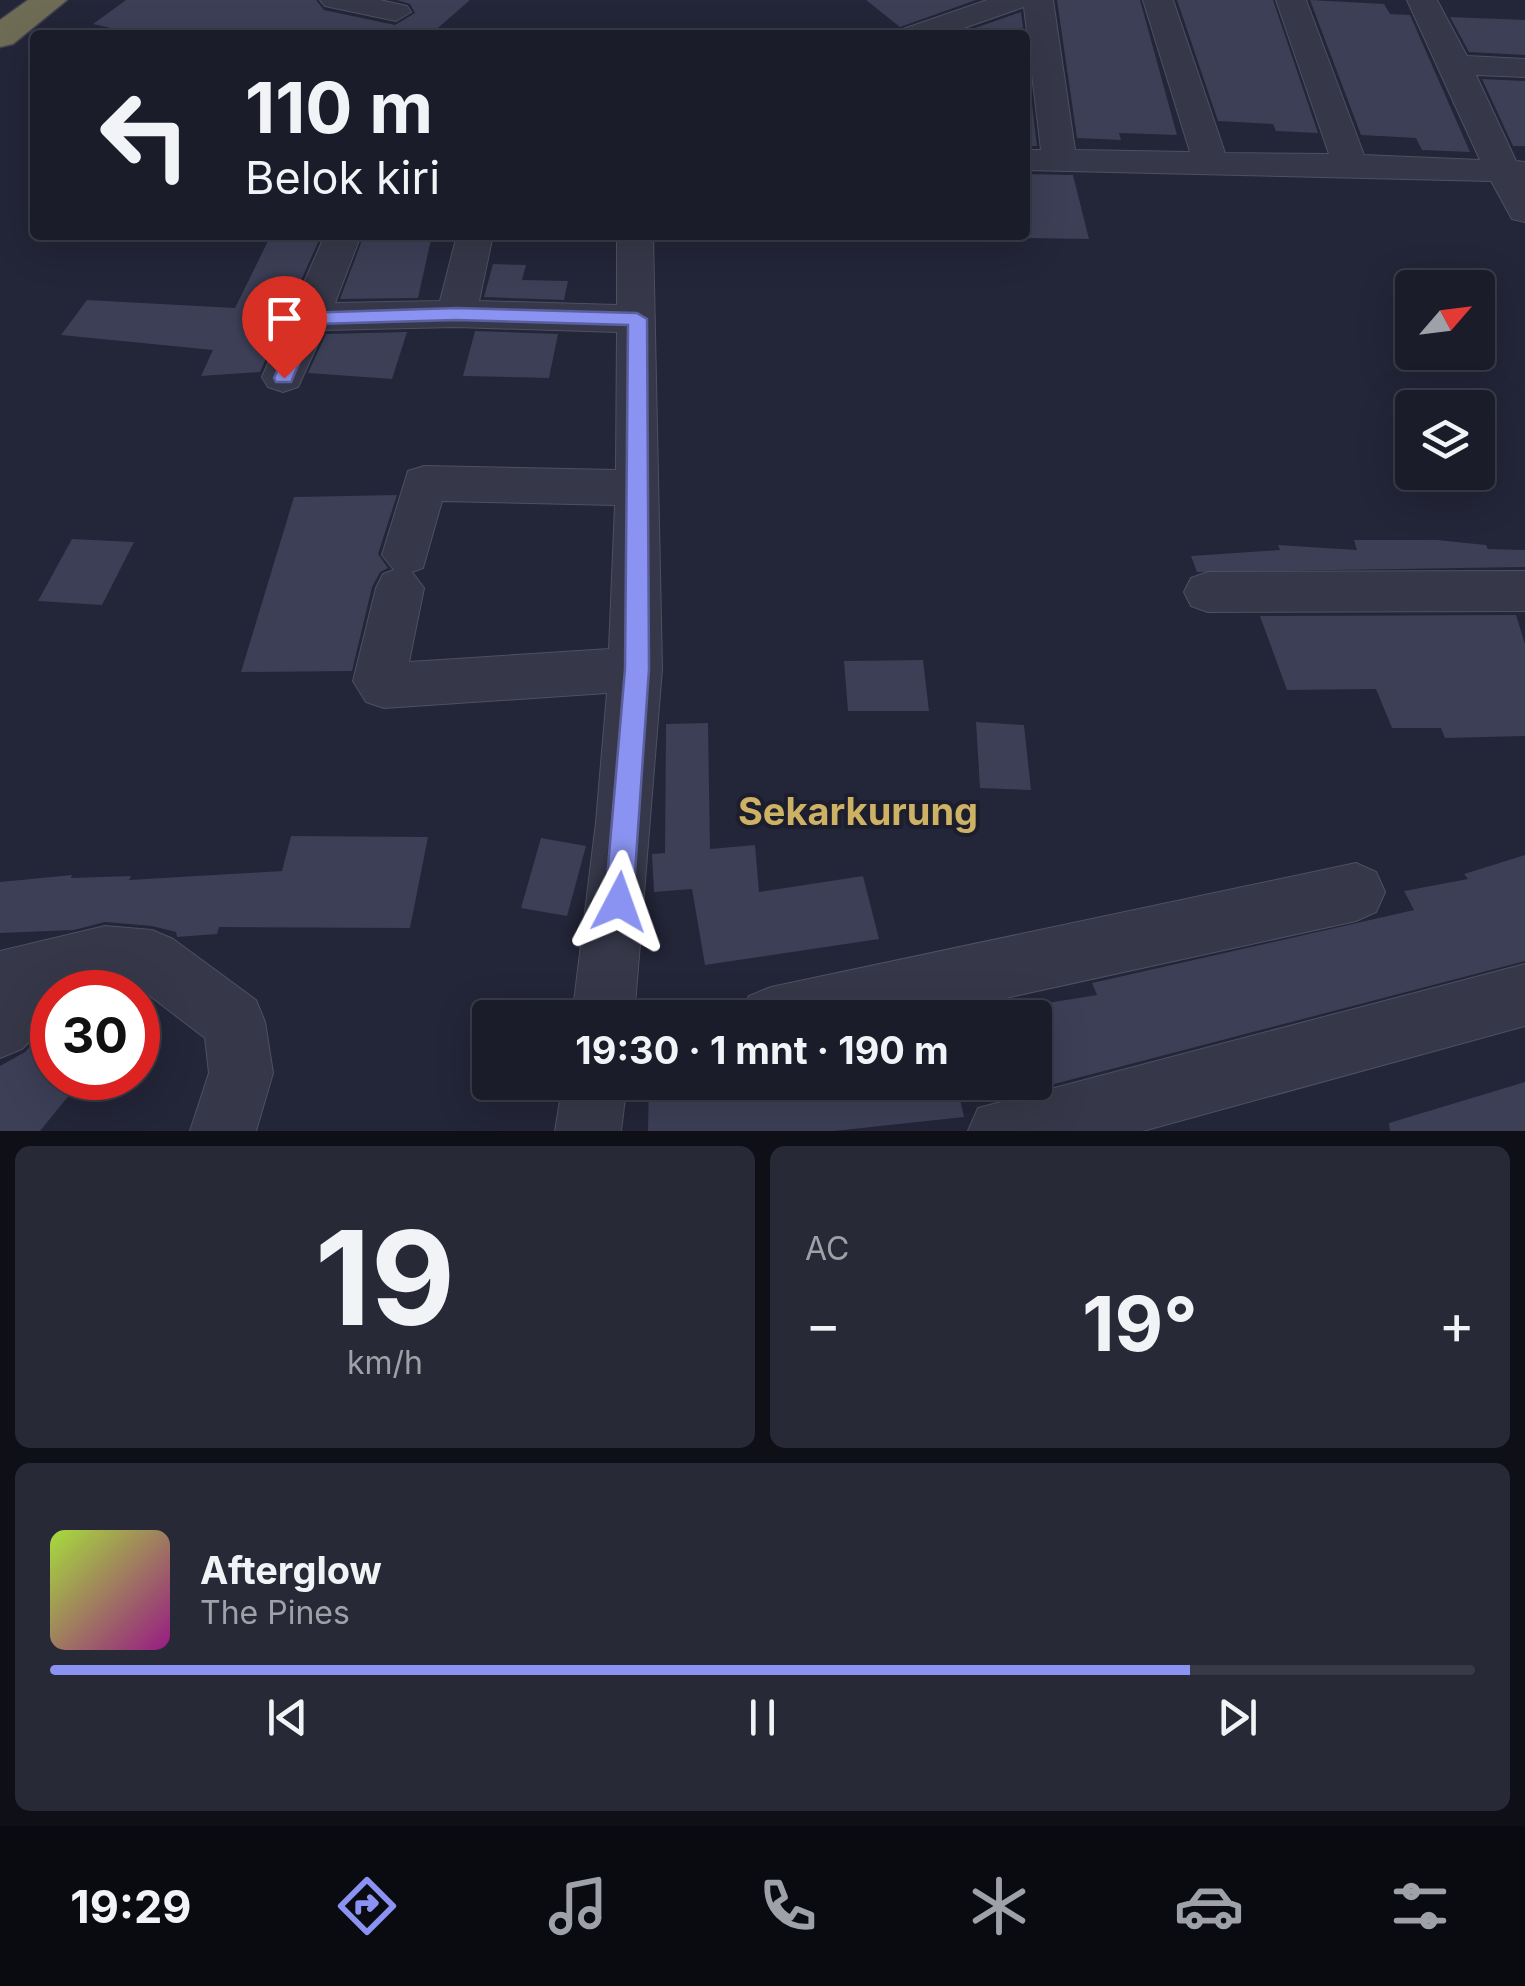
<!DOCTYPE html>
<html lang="id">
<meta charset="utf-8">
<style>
:root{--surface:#1a1c2a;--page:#272936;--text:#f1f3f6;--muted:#9fa1a8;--line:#383a47;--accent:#8a93f1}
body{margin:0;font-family:Inter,sans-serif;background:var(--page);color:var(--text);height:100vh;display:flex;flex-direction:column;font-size:38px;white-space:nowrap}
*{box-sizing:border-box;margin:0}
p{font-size:32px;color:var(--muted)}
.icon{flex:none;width:55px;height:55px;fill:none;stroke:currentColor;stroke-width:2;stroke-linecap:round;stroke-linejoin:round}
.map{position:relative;height:1131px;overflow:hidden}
.panel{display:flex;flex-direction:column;gap:15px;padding:15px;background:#0e0f17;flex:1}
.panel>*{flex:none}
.hud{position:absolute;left:30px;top:30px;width:1000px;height:210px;border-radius:10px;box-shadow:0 10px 40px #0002,0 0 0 2px var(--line);background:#1a1c2a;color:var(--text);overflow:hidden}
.needle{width:65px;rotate:62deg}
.fabs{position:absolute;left:1395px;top:270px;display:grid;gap:20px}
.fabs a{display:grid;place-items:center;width:100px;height:100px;border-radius:10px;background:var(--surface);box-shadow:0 10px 40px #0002,0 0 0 2px var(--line);font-size:50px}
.speed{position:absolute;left:30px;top:970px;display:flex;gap:20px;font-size:50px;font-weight:700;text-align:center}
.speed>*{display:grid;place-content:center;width:130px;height:130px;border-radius:50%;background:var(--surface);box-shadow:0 10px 40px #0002,0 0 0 2px var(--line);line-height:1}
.speed .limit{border:15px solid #d22;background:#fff;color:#111}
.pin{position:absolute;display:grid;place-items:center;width:85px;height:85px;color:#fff;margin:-102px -42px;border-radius:50% 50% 50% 0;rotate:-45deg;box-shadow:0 0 10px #0007}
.pin .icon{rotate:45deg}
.me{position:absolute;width:110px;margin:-55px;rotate:4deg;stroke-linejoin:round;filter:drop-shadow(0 0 8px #0008)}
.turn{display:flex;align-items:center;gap:35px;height:210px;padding:0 50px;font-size:45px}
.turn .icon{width:130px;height:130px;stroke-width:2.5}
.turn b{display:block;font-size:70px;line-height:85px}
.big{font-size:75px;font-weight:700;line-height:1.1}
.panel .widget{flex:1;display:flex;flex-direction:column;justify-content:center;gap:15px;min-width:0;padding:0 35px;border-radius:15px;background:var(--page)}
.panel .dial{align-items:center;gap:0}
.dial b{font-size:130px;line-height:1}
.song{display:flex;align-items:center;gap:30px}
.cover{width:120px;height:120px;border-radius:15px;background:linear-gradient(135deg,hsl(80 70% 55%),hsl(310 70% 35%))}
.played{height:10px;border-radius:5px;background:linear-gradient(90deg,var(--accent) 80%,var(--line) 80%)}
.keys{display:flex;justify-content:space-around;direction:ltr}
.heat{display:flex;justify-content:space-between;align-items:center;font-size:55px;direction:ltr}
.panel .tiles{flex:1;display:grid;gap:15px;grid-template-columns:1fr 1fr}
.widget:last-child{grid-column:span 2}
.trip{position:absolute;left:472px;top:1000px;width:580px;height:100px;border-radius:10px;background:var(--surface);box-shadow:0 10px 40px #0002,0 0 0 2px var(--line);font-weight:700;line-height:100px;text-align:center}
.tabs{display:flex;height:160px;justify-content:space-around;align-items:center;background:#0a0b11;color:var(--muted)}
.tabs .icon{width:70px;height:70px}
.tabs .selected{color:var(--accent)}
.tabs b{font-size:45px;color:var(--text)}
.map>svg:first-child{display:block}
</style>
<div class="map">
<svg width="1525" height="1131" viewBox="0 0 1525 1131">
<rect width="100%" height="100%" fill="#232538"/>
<!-- building -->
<g fill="#3c3f56">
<polygon points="126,0 316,0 324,10 395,25 415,13 410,4 397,0 470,0 430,35 142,35 93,24"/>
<polygon points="866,0 976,0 900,27"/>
<polygon points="1057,0 1140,0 1177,135 1119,133 1121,140 1077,138"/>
<polygon points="1177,0 1273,0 1318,133 1276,131 1273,124 1218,121"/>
<polygon points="1310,0 1384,4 1390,14 1410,15 1470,152 1422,150 1416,138 1361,135"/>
<polygon points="1021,12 1024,35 955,35"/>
<polygon points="1450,17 1525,20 1525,55 1469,52"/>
<polygon points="1025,47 1037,146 1025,146"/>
<polygon points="1482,79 1525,81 1525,146 1513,146"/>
<polygon points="1025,174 1073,175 1089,239 1025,238"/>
<polygon points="364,235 432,235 418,298 340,299"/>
<polygon points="270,237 320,238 260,372 201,376 213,350 61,335 87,300 235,308"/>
<polygon points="493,264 526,265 522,280 568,281 564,300 484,297"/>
<polygon points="475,331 558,334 549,378 463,376"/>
<polygon points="407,332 392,379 308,373 326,334"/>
<polygon points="397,495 378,554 388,568 380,572 372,587 352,671 241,672 294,497"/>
<polygon points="72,539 134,542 102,605 38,601"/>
<polygon points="1354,540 1437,540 1486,545 1488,549 1525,550 1525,567 1197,572 1191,556 1280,550 1278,545 1357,550"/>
<polygon points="1516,615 1525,644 1525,736 1445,738 1441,728 1392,728 1376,689 1287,690 1260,616"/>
<polygon points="923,660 929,711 848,711 844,661"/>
<polygon points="976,722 1024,725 1031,790 980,788"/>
<polygon points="708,723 710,849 755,845 759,892 863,876 879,939 705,965 692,889 654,892 652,854 665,853 666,724"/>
<polygon points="291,836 428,837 410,928 219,927 217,934 177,937 176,932 152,926 105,922 74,930 0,933 0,882 72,875 71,878 131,876 129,880 282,871"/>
<polygon points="541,838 586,846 567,916 521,908"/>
<polygon points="1525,855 1525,961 1035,1089 1035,1005 1097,995 1092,983 1414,910 1404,891 1468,879 1464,874"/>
<polygon points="52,1023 52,1078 83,1078 40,1131 0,1131 0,1066 25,1052"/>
<polygon points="649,1082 956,1082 964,1117 834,1131 648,1131"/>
<polygon points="1525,1082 1525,1131 1390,1131 1389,1123"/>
</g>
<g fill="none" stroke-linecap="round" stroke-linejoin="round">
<!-- minor casing -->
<g stroke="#4e5060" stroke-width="2">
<g id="minor">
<polygon points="320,0 380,0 407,6 411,12 396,21 325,6"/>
<polygon points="987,0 1053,0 1075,150 1190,152 1143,0 1173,0 1225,153 1329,154 1276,0 1306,0 1364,155 1480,160 1407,0 1437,0 1467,56 1525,59 1525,77 1476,75 1516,161 1525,162 1525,222 1512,219 1491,181 1025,170 1025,150 1041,150 1024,7 944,35 899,35 903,29"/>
<path d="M325,235H361L335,303L440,301L457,235H493L479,301L617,305V235H653L662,669L634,1018H572L596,822L607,693L384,708L366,702L353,681L376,588L383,574L394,570L382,555L408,471L424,466L616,470L617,332L456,327L324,330L298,387L283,392L268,387L262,377ZM442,501L615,505L609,649L409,662L424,588L412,572L423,568Z"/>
<polygon points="1525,571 1525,611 1208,612 1191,606 1184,592 1191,578 1208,572"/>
<polygon points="1356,863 1376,872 1385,892 1376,912 1356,921 914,1018 740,1018 749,996 771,987"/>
<polygon points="105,926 152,930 173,939 256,1000 265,1022 273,1073 256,1131 190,1131 209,1073 205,1038 141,989 105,986 52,992 52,1018 22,1049 0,1058 0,951"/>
<polygon points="1525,964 1525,1026 1143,1131 968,1131 978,1108"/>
<polygon points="563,1082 627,1082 621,1131 555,1131"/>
</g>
</g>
<!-- highway casing -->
<g stroke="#3e4050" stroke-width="3">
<polygon id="highway" points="28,0 67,0 13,44 0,47 0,20"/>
</g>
<!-- minor -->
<use href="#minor" fill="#363849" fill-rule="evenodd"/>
<!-- highway -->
<use href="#highway" fill="#6e6c54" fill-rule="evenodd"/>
</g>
<!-- route -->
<polygon fill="#8a93f1" stroke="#5a609d" stroke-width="2.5" points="456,308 637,313 647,319 649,669 633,902 629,912 619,916 609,912 605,902 625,669 628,325 456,320 316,324 291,382 276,382 274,378 303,313"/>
<g text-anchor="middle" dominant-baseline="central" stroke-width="8" stroke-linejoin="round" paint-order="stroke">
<!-- quarter labels -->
<g font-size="38" font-weight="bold" fill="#cdb164" stroke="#1c1e2d">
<text x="858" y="811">Sekarkurung</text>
</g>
</g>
</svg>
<div class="fabs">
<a><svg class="needle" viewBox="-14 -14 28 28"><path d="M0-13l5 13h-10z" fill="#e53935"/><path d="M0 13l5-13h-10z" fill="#9fa1a8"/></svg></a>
<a><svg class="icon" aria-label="layers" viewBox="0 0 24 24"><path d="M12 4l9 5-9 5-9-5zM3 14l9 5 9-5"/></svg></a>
</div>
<div class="speed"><div class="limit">30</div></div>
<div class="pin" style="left:284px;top:378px;background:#d93025"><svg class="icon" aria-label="arrive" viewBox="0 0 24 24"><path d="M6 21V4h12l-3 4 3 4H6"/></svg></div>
<svg class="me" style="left:619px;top:902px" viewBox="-20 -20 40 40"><path d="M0-17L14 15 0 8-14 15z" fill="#8a93f1" stroke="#fff" stroke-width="4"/></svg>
<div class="trip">19:30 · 1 mnt · 190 m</div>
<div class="hud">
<div class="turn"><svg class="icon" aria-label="left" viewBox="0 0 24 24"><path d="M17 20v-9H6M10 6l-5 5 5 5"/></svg><div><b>110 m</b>Belok kiri</div></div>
</div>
</div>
<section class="panel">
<div class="tiles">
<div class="widget dial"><b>19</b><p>km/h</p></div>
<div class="widget"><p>AC</p>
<div class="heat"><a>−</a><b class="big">19°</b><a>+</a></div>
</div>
<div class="widget">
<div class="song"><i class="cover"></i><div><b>Afterglow</b><p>The Pines</p></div></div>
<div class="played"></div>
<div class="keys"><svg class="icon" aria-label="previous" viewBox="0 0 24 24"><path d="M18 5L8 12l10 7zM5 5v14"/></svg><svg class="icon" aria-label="pause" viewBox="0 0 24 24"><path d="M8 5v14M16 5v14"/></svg><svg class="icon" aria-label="next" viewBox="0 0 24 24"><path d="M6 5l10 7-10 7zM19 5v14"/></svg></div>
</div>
</div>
</section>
<nav class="tabs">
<b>19:29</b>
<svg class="icon selected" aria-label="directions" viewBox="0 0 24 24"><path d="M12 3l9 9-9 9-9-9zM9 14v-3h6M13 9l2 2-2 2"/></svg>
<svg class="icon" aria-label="music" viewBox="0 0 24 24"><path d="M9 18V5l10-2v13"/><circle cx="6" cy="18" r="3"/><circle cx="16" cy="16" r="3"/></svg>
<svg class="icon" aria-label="phone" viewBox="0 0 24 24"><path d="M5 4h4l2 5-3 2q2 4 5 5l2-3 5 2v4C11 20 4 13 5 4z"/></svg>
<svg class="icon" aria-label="climate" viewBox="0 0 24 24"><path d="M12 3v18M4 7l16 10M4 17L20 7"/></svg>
<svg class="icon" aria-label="car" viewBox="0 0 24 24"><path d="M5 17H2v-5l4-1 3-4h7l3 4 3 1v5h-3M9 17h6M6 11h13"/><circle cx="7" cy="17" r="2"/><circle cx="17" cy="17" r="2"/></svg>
<svg class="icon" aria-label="filters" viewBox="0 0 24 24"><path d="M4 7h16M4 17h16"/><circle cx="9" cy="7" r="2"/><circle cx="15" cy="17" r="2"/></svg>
</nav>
